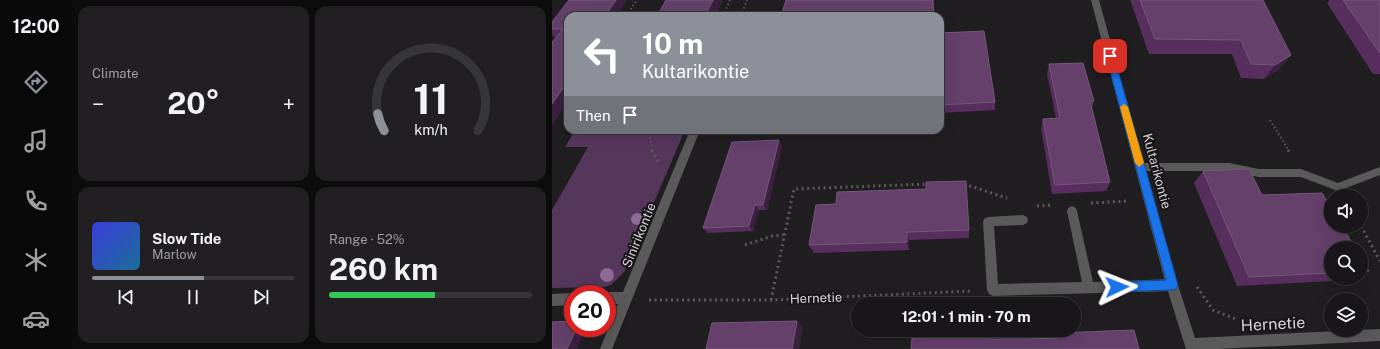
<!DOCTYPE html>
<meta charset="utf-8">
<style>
:root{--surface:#181618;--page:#211f21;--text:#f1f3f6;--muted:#9f9fa2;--line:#363537;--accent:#8c9099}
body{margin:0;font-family:"Public Sans",sans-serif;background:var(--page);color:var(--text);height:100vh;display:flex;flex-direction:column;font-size:15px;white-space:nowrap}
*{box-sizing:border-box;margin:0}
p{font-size:13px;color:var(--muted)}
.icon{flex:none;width:22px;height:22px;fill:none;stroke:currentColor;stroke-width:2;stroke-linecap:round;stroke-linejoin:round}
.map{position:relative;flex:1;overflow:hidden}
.panel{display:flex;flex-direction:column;gap:6px;padding:6px;background:#0d0c0d;width:480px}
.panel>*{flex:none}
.guide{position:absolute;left:12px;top:12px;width:380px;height:122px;border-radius:12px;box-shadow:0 4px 16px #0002,0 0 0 1px var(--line);background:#8c9099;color:#fff;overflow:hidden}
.buttons{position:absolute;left:772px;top:189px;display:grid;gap:8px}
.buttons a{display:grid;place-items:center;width:44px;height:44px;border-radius:50%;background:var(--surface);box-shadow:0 4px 16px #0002,0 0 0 1px var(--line);font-size:20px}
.speed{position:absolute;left:12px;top:285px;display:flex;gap:8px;font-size:20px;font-weight:700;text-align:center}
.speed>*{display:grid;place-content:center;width:52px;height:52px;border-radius:50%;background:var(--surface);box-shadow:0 4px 16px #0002,0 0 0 1px var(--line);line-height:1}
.speed .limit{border:6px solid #d22;background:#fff;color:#111}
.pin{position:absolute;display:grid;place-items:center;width:34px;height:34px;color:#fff;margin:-17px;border-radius:8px;box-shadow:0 2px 6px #0006}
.me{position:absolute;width:44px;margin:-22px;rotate:88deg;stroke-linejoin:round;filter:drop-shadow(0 0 3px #0008)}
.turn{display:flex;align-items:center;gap:14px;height:84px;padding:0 12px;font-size:18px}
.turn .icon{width:52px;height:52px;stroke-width:2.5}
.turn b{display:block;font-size:28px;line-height:34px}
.then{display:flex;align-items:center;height:38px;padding:0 12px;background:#0003;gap:8px;font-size:15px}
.big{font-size:30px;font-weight:700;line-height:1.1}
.panel .tile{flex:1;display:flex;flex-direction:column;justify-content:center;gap:6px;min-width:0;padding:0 14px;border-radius:12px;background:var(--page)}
.panel .dial{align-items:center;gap:0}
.dial svg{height:104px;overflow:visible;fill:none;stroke:var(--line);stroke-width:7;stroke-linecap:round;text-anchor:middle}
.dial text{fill:var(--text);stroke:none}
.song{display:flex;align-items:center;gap:12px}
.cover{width:48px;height:48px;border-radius:6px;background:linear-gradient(135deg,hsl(240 70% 55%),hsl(200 70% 35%))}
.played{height:4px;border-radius:2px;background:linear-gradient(90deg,var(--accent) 55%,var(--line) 55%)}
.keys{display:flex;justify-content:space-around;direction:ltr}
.heat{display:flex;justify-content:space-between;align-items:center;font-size:22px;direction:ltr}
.charge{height:6px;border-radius:3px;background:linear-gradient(90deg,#34c759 52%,var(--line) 0)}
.panel .tiles{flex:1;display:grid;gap:6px;grid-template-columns:repeat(2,1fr)}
.trip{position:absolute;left:299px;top:297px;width:230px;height:40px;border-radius:20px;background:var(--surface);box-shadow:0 4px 16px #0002,0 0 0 1px var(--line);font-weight:700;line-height:40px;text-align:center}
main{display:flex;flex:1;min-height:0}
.tabs{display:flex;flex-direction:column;width:72px;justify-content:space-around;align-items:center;background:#0a090a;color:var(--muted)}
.tabs .icon{width:28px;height:28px}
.tabs .active{color:var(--accent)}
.tabs b{font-size:18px;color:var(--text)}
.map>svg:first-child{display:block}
</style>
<main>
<nav class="tabs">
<b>12:00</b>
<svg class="icon active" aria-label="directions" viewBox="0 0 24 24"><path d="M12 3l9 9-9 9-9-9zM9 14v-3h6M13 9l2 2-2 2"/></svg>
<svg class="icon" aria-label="music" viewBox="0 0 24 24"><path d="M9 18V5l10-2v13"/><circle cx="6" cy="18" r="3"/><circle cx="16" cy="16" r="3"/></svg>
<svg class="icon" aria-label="phone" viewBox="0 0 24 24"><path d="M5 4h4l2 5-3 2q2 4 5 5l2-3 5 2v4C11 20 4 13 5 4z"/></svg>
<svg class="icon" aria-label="climate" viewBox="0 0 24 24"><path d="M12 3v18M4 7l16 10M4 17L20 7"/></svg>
<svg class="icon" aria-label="car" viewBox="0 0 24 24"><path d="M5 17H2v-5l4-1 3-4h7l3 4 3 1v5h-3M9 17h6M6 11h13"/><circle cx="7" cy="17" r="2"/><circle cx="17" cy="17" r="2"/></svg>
</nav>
<section class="panel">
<div class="tiles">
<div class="tile"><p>Climate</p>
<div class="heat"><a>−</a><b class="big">20°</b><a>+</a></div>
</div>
<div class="tile dial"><svg viewBox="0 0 100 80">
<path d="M14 69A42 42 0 1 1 86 69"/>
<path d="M14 69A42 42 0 0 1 9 56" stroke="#8c9099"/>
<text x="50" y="56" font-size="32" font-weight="700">11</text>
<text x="50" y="72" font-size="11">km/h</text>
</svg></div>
<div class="tile">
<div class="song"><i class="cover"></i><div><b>Slow Tide</b><p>Marlow</p></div></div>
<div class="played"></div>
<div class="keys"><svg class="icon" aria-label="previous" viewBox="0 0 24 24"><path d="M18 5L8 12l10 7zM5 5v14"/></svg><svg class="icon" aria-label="pause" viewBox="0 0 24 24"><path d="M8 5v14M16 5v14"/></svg><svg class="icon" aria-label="next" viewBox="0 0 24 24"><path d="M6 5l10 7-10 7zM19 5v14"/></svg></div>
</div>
<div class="tile"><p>Range · 52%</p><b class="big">260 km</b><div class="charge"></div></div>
</div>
</section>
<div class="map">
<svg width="828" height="349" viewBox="0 0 828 349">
<rect width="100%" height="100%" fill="#201e20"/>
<!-- green -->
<polygon fill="#56375c" points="23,130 133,130 72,272 59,285 52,287 0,288 0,210 36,147 13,147"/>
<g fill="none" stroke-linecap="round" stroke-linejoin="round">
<!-- path-far1 -->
<g stroke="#5b595b" stroke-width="2" stroke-dasharray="1.5 2.5" stroke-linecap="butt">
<polyline points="74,16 85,0"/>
<polyline points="171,16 178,0"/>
<polyline points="189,16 195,0"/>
<polyline points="718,120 737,151"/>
<polyline points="98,137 101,151"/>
</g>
<!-- path -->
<g stroke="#5b595b" stroke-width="3" stroke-dasharray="2 3.5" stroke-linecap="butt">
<polyline points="100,150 107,163"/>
<polyline points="736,150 738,153"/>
<polyline points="412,184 455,198"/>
<polyline points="539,203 576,201"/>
<polyline points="485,206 500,205"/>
<polyline points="809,226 828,261"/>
<polyline points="193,245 220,236 231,235"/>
<polyline points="645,287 661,310 684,319"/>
<polyline points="97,300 219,300 420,291"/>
<polyline points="219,300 242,189 376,184"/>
</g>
<!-- lane -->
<g fill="#5b5a5b" fill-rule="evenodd">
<polygon points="588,163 677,163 707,169 749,169 786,183 828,167 828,175 786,191 749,177 707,177 677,171 588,171 585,170 583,167 585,164"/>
<polygon points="520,206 524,208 525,211 541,282 620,279 624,281 626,285 624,289 620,291 441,296 437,294 435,290 431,222 432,219 436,217 471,215 475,217 476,220 475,223 471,225 442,226 446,284 530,282 515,211 516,208"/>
</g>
<!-- street -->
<g fill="#5b5a5b" fill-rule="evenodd">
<polygon points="539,0 547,0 626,285 643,338 828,329 828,341 666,349 634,349 614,285"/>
<polygon points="138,130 148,130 60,349 48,349 66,304 55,304 55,294 51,294 55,292 71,292"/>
<polygon points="21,293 23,294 21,294 21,305 0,306 0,294"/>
</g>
</g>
<!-- trees -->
<g fill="#906a97">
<circle cx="85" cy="219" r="6"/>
<circle cx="55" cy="275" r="7"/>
</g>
<!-- wall -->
<g fill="#572e5e">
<polygon points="578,0 711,0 728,69 712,79 689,78 680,54 597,54"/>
<polygon points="777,0 828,0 828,74 821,74 775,3"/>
<polygon points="16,16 16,101 0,125 0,42 4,37 2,37 0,35 0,22"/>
<polygon points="388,33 443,102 443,110 388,113"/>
<polygon points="497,64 542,101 540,107 558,182 554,191 500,194 489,128 491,119 504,118 495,74"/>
<polygon points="230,146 215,210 207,210 201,231 156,233 151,228"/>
<polygon points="651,171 710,195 779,248 779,278 804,278 800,280 685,286 642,183"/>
<polygon points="264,205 417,230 417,238 357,240 357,250 262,253 257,245"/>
<polygon points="809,258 817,271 809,275"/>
<polygon points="504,333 587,349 439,339 502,338"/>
</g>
<!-- shaded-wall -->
<g fill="#3b2040">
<polygon points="64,0 75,0 65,16 53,16"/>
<polygon points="161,0 171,0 164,16 153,16"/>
<polygon points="739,55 728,69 712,79 723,65"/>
<polygon points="16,81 16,101 0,125 0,104"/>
<polygon points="227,140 230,146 215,210 211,205"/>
<polygon points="203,205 207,210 201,231 197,226"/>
<polygon points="355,232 357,240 357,250 355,242"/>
<polygon points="245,321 251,327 247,349 240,349"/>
<polygon points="25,328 34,328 25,349 15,349"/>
</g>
<!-- building -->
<g fill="#64406b" stroke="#76577c">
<polygon points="17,0 64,0 53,16 16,16 16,81 0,104 0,42 11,29 0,29 0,22"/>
<polygon points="114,0 161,0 153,16 105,16"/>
<polygon points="234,0 381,0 382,16 229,16"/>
<polygon points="588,0 711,0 739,55 723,65 699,64 689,40 603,39"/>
<polygon points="791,0 828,0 828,53"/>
<polygon points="432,31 443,102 388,105 388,33"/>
<polygon points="531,63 542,101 538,101 558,182 503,185 491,119 508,118 497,64"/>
<polygon points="227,140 211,205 203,205 197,226 151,228 180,142"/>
<polygon points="697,169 710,195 770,193 779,208 779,226 790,226 803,248 779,248 779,273 697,277 651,171"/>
<polygon points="414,181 417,230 355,232 355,242 257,245 264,205 284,204 285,192 374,189 374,182"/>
<polygon points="809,258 817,271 809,271"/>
<polygon points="21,321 21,328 25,328 15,349 0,349 0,322"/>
<polygon points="245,321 240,349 154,349 160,323"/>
<polygon points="582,330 587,349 359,349 360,338 438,335 439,339 476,339 505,338 504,333"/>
</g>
<!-- route -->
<polygon fill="#1a73e8" stroke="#114b97" points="558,53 562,56 626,285 624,289 620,290 565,292 561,290 559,287 561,283 565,282 614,280 554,56"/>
<!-- slow -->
<polygon fill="#f59e0b" points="572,104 576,107 592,163 587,167 583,163 568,107"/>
<g text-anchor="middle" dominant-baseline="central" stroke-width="4" stroke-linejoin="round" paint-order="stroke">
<!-- street labels -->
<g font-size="13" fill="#d7d5d7" stroke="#171517">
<text transform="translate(605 171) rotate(75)">Kultarikontie</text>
<text transform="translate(87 235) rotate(-68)">Sinirikontie</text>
<text transform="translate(264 298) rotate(-2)">Hernetie</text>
</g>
<!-- near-street labels -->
<g font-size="16" fill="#d7d5d7" stroke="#171517">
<text transform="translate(721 324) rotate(-3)">Hernetie</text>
</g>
</g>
</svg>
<div class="buttons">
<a><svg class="icon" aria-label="sound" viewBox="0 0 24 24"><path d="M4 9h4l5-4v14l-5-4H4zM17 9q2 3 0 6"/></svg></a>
<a><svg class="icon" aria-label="search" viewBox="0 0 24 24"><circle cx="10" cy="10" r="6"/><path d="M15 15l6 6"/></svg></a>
<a><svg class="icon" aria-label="layers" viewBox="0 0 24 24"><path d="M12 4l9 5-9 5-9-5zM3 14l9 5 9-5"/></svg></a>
</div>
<div class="speed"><div class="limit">20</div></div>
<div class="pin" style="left:558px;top:56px;background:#d93025"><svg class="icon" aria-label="arrive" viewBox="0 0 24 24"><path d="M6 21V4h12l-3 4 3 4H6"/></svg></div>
<svg class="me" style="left:565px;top:287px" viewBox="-20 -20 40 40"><path d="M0-17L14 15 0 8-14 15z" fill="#1a73e8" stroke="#fff" stroke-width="4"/></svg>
<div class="trip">12:01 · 1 min · 70 m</div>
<div class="guide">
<div class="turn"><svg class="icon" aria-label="left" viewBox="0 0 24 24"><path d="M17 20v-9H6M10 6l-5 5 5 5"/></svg><div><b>10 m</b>Kultarikontie</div></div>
<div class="then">Then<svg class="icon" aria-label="arrive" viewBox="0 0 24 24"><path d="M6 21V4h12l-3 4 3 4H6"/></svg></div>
</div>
</div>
</main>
